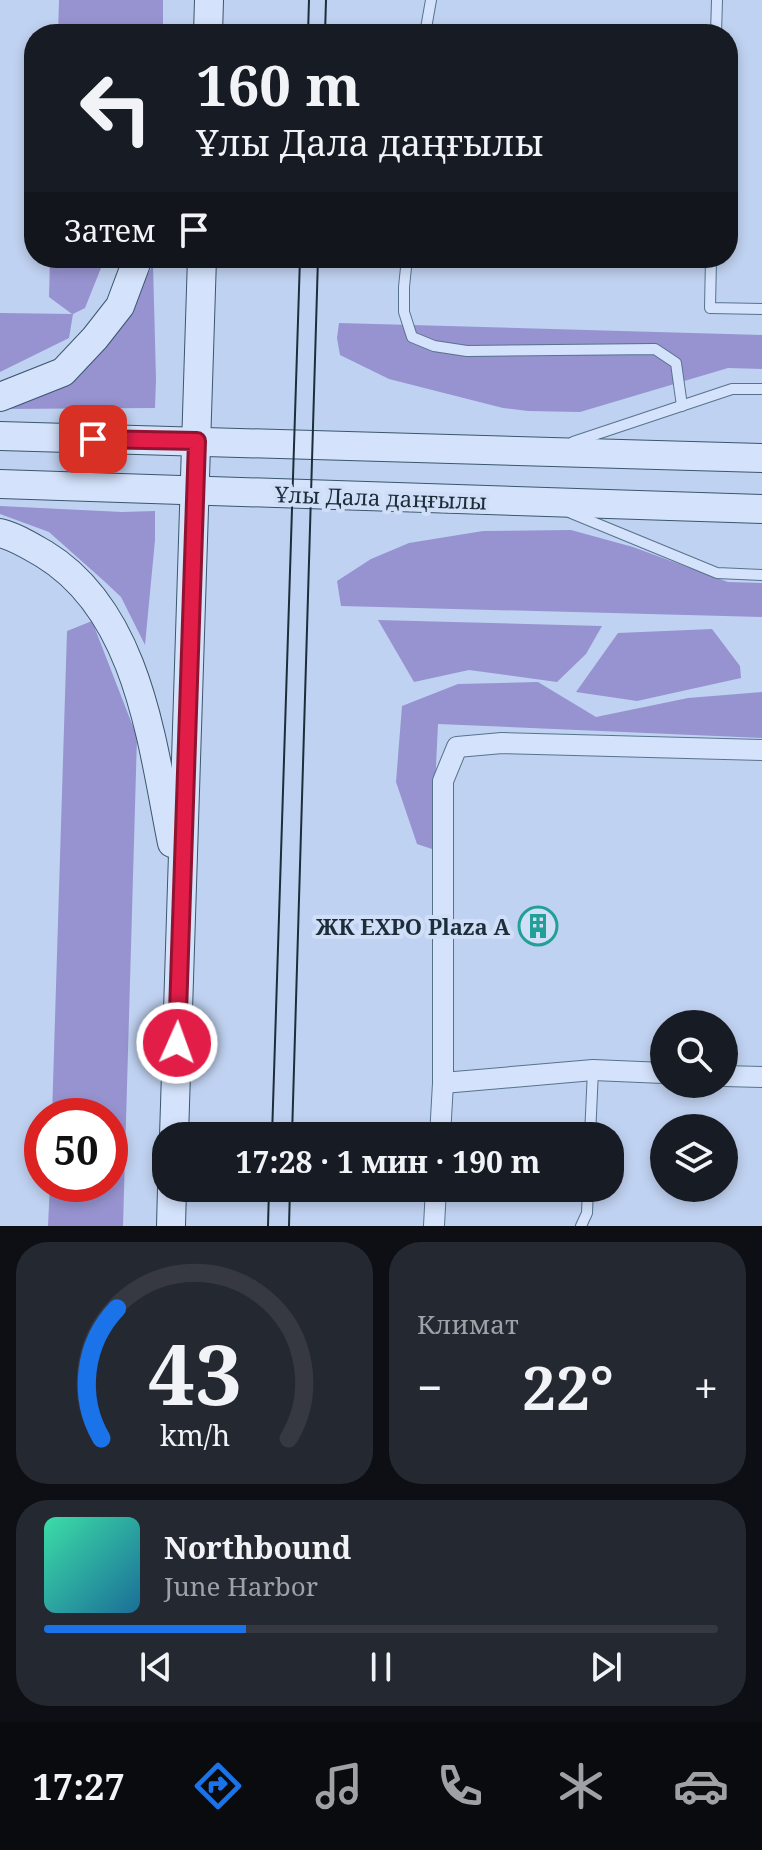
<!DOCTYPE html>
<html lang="ru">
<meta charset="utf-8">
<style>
:root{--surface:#171b24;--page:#242831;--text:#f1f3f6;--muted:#9ea1a6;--line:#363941;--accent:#1a73e8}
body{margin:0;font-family:"Noto Serif",serif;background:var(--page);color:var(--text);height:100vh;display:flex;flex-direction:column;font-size:30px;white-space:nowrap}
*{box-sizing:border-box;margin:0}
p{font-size:26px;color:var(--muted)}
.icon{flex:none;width:44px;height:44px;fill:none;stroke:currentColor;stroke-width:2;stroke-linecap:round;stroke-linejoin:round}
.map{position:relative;height:1226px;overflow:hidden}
.side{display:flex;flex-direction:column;gap:16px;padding:16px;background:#0d0f14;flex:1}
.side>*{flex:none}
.top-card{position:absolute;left:24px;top:24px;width:714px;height:244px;border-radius:32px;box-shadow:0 4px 12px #0003;background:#171b24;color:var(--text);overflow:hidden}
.controls{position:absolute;left:650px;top:1010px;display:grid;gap:16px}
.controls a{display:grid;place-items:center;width:88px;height:88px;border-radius:50%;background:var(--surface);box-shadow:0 4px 12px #0003;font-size:40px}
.speed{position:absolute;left:24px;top:1098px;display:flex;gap:16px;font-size:40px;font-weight:700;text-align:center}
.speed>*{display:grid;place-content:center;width:104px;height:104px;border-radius:50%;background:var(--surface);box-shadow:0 4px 12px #0003;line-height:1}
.speed .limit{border:12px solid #d22;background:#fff;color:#111}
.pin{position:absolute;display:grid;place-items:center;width:68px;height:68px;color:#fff;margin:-34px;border-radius:16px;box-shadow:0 4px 12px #0006}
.me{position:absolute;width:88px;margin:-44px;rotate:2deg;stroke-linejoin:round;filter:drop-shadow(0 0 6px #0008)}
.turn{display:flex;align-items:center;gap:28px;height:168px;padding:0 40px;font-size:36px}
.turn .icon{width:104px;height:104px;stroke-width:2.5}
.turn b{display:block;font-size:56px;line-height:68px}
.then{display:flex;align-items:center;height:76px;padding:0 40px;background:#0003;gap:16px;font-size:30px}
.big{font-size:60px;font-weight:700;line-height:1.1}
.side .card{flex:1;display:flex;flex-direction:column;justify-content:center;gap:12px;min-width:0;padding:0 28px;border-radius:32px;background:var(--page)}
.side .dial{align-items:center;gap:0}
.dial svg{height:208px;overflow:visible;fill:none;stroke:var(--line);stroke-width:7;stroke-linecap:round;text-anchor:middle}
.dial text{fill:var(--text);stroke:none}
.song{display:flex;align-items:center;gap:24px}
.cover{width:96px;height:96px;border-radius:12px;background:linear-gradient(135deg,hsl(160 70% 55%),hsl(200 70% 35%))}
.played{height:8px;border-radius:4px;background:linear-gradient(90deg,var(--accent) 30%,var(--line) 30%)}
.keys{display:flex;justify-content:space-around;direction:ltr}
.heat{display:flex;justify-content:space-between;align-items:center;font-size:44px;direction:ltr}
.side .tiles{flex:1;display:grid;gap:16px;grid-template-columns:1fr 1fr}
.card:last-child{grid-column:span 2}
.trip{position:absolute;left:152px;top:1122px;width:472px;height:80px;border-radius:32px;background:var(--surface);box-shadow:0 4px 12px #0003;font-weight:700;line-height:80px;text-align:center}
.dock{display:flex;height:128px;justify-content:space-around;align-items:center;background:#090b0e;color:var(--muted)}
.dock .icon{width:56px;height:56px}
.dock .current{color:var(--accent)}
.dock b{font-size:36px;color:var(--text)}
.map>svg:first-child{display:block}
</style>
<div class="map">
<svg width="762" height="1226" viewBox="0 0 762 1226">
<rect width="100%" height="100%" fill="#c0d2f1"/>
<!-- green -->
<g fill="#9693d0">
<polygon points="59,0 163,0 163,34 58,34"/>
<polygon points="50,258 105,258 85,308 73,314 69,338 0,372 0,313 72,314 49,297"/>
<polygon points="153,265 156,379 155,408 0,409 105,346"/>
<polygon points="339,323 762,335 762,369 728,368 580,412 528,411 503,408 389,379 340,355 337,338"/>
<polygon points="0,506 122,512 155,511 155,540 145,645 121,597 104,581 49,532 0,514"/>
<polygon points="571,530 633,547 728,582 762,583 762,617 341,606 337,581 371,559 409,543 483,531"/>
<polygon points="378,620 602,626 586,654 557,682 469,670 414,682"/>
<polygon points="92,621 137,737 123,1226 48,1226 50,1184 110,1184 110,1116 52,1116 67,631"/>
<polygon points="712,629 740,666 741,678 637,701 576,692 618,633"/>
<polygon points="538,682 596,717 688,698 762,692 762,738 438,724 432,849 417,844 396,782 402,706 458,684"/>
</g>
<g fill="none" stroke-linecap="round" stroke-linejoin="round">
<!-- service casing -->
<g stroke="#57738c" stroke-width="12">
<g id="service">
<polyline points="425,34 431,0"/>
<polyline points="716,34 717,0"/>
<polyline points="407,258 404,287 404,312 412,337 434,346 467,351 655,349 676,363 682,406"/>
<polyline points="711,258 710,308 762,309"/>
<polyline points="573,442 732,389 762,389"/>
<polyline points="571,513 717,573 762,575"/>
<polyline points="590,1136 593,1070"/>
<polyline points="581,1226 587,1213 588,1188"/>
</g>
</g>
<!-- minor casing -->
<g stroke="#57738c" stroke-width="22">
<g id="minor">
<polyline points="724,1076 762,1077"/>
<polyline points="443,1083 593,1070 664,1073"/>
<polyline points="440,1136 443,1083 443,781 457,747 502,743 762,750"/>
<polyline points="434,1226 436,1188"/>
</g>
</g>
<!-- secondary casing -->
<g stroke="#3a576d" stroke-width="30">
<g id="secondary">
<polyline points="208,34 209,0"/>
<polyline points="0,397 63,372 95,338 120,306 138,258"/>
<polyline points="0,436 762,458"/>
<polyline points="0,484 762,509"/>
<path d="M0,533C16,537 30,546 44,554C139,612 152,744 172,843"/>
<polyline points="174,1136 202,258"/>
<polyline points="171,1226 172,1188"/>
</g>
</g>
<!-- service -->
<use href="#service" stroke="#d4e2fb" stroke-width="10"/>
<!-- minor -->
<use href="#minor" stroke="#d4e2fb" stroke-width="20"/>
<!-- secondary -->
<use href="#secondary" stroke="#d4e2fb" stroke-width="28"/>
<!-- tram -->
<g stroke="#1c2e3a" stroke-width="2">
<polyline points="308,34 309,0"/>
<polyline points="325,34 326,0"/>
<polyline points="272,1136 300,258"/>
<polyline points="292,1136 318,258"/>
<polyline points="268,1226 269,1188"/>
<polyline points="289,1226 290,1188"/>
</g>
</g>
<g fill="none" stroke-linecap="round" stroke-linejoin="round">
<!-- route casing -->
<g stroke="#92132f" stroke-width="20">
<polyline id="route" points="93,439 197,441 177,1043"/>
</g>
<!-- route -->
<use href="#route" stroke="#e11d48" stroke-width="14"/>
</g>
<!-- icons -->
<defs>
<g id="building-ring" transform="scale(2)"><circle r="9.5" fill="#d0def8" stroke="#229f96" stroke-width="1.5"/><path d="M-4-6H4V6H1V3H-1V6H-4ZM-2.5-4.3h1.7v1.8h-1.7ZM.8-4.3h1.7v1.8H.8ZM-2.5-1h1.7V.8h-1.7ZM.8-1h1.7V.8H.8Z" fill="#229f96"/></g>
</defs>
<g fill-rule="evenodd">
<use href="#building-ring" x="538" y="926"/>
</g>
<g text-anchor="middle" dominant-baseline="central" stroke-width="8" stroke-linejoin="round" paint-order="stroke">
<!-- street labels -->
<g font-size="22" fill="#1c2e3a" stroke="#d0def8">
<text transform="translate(381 497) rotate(2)">Ұлы Дала даңғылы</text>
</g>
<!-- poi labels -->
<g font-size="22" font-weight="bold" fill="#1c2e3a" stroke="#d0def8" text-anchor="end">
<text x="510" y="926">ЖК EXPO Plaza A</text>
</g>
</g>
</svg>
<div class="controls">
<a><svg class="icon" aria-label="search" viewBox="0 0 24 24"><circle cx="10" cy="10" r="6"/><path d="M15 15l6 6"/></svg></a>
<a><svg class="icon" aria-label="layers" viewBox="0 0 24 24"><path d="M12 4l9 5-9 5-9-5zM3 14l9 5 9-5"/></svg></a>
</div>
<div class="speed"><div class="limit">50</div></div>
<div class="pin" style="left:93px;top:439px;background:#d93025"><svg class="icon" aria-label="arrive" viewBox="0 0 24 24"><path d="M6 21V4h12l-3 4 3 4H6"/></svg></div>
<svg class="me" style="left:177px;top:1043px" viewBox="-20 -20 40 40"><circle r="17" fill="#e11d48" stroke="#fff" stroke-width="3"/><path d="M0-11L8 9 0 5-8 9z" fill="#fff"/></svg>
<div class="trip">17:28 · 1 мин · 190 m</div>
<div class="top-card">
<div class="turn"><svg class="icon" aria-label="left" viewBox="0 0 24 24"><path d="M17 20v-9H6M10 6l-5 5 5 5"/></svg><div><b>160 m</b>Ұлы Дала даңғылы</div></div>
<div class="then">Затем<svg class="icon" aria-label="arrive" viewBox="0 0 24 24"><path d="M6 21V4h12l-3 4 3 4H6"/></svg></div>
</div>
</div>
<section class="side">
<div class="tiles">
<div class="card dial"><svg viewBox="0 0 100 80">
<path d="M14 69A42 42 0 1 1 86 69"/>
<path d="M14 69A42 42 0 0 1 20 19" stroke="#1a73e8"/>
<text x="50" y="56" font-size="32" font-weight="700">43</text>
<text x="50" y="72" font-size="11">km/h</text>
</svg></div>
<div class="card"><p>Климат</p>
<div class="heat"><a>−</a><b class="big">22°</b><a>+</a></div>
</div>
<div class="card">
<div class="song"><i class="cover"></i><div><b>Northbound</b><p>June Harbor</p></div></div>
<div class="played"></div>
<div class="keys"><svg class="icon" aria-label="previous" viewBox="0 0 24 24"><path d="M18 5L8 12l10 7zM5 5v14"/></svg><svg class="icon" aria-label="pause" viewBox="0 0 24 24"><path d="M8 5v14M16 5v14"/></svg><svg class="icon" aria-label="next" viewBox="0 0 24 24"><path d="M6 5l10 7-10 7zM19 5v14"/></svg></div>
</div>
</div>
</section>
<nav class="dock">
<b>17:27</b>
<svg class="icon current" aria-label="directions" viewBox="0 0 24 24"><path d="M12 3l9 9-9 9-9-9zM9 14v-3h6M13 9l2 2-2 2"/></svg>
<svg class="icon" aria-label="music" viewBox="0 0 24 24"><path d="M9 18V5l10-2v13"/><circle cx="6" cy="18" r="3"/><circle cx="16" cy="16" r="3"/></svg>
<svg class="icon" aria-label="phone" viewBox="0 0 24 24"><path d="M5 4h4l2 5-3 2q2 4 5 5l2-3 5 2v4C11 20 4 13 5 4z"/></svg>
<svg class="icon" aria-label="climate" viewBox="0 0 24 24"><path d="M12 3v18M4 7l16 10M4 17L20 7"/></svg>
<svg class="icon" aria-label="car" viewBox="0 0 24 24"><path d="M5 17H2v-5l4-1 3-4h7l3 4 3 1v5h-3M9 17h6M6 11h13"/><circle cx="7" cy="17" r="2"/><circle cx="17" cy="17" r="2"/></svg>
</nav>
